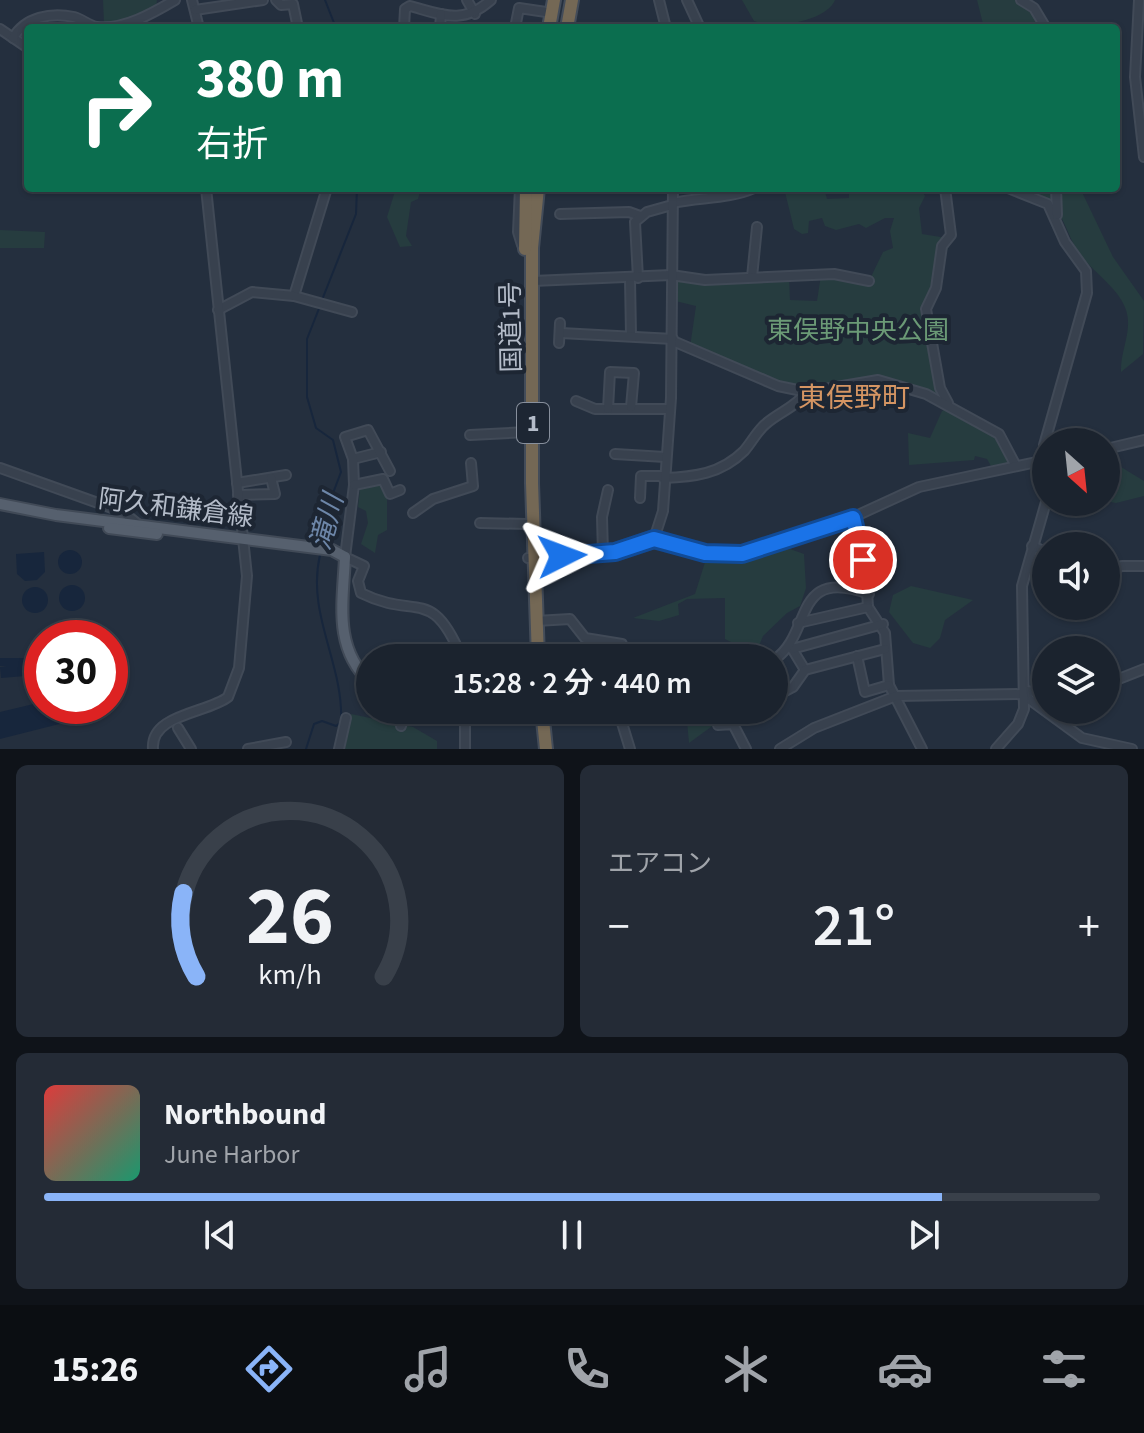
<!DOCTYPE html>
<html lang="ja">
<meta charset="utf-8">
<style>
:root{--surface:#1b232e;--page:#242b36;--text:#f1f3f6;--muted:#a0a4aa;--line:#39404a;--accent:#8ab4f8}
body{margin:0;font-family:"Source Sans 3","Noto Sans JP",sans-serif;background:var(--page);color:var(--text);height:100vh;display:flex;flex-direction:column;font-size:30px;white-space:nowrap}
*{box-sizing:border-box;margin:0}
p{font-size:26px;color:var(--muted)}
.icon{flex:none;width:44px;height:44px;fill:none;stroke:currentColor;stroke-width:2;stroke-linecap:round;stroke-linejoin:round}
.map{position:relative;height:749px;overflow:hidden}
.drawer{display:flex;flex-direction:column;gap:16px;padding:16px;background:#0f1319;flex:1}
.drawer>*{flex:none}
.top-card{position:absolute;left:24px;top:24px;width:1096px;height:168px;border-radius:8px;box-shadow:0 2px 6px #0004,0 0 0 2px var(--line);background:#0b6e4f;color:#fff;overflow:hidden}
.needle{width:52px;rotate:153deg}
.buttons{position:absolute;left:1032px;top:428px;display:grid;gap:16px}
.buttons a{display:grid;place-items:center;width:88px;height:88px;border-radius:50%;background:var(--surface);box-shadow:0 2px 6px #0004,0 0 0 2px var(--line);font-size:40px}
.speed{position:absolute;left:24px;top:620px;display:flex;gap:16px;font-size:40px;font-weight:700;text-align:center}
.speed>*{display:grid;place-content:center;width:104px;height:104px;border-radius:50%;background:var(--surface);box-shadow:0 2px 6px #0004,0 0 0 2px var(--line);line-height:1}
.speed .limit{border:12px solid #d22;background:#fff;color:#111}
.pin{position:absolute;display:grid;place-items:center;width:68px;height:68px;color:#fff;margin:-34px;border:4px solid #fff;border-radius:50%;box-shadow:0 2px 8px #0007}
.me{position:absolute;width:88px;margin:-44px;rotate:87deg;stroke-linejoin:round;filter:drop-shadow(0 0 6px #0008)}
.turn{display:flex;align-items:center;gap:28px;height:168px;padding:0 40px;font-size:36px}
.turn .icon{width:104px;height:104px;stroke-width:2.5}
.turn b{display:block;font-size:56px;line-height:68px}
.big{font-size:60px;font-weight:600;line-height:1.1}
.drawer .tile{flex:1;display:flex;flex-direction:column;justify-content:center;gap:12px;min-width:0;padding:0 28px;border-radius:12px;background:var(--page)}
.drawer .dial{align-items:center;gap:0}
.dial svg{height:208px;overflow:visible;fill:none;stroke:var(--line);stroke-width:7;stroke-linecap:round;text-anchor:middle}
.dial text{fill:var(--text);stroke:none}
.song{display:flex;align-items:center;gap:24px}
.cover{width:96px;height:96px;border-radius:12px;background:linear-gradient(135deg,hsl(0 70% 55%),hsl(160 70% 35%))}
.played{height:8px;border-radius:4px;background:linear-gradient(90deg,var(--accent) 85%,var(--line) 85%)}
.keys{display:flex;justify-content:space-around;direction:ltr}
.heat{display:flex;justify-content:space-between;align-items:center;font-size:44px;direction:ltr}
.drawer .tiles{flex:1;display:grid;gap:16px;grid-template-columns:1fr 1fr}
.tile:last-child{grid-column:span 2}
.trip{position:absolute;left:356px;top:644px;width:432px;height:80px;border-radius:40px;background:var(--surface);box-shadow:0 2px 6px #0004,0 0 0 2px var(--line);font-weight:600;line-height:80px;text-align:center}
.tab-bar{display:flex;height:128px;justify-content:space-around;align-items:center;background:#0b0e12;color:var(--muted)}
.tab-bar .icon{width:56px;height:56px}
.tab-bar .selected{color:var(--accent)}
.tab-bar b{font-size:36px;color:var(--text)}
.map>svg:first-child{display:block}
</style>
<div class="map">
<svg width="1144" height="749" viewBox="0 0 1144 749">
<rect width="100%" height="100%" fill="#242f3e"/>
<!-- green -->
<g fill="#263c3f">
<polygon points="103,0 157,0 156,8 130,20 104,24"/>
<path d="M742,0H835C827,21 774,30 754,21Z"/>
<polygon points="977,0 1016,0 1033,15 1039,28 984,28"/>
<polygon points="396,188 421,188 418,199 411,202 406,236 412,246 400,247 387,217"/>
<polygon points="784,188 824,188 827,199 849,198 849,188 920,188 925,196 919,208 922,234 953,239 944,256 943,274 926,304 932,348 949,404 886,381 826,389 778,386 690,347 696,306 671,300 671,275 789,276 790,300 817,301 821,275 869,281 883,252 893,248 890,231 894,218 885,218 866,228 859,224 836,230 825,226 822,218 809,221 808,233 802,234 794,229"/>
<path d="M1034,188H1080L1113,257L1144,301L1143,354L1121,372C1120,351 1133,331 1126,310C1120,290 1096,274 1082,257C1072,245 1069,232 1062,219C1055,206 1040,197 1034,188Z"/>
<polygon points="0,230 45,232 44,248 0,248"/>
<polygon points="948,408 999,434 1014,461 991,466 987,459 975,456 974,460 909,465 908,433 930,438 942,411"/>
<polygon points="1121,467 1144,481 1144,496 1116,503 1106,501 1106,469"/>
<polygon points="381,481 387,493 387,530 378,535 375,553 361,544 368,523 366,511 358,507 360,488"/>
<polygon points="790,549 804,554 806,588 800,606 787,613 763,636 754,658 730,656 735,644 725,639 725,598 687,599 678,604 679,615 659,621 633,618 695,594 706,559 729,561"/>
<polygon points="911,586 973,600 945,620 940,638 930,648 913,643 889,612 893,595"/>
<polygon points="686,710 710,710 715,724 689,743"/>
<polygon points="351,714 413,727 437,741 437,749 345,749"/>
</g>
<!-- water -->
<g fill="#17263c">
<circle cx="70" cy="562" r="12"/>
<polygon points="44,552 45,572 37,580 25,581 17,574 16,554"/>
<circle cx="72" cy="598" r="13"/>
<circle cx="35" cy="600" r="13"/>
<polygon points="0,658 38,658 37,675 1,678 0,667 7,666 0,666"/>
<polygon points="42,702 42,706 80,706 83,718 0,739 0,712"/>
</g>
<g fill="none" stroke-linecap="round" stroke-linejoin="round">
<!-- stream -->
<g stroke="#17263c" stroke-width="2">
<polyline points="325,0 336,28"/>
<polyline points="322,300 356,214 357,188"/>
<polyline points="320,306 307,339 307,397 316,428 333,440 341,472 324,517 322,544"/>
<path d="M306,749L314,724L322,721L336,726L341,722C344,664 306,614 320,555"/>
</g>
<!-- minor casing -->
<g stroke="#414a57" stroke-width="12">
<g id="minor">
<polyline points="192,0 199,28"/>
<polyline points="276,0 281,5 293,4 298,28"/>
<polyline points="467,0 475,14"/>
<polyline points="659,0 666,28"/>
<polyline points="687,0 700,28"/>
<polyline points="1021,0 1034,8 1046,28"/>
<polyline points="1139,0 1135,77 1144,157"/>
<polyline points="195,10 263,0"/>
<path d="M404,28L405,9L410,6C443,15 463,25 491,0"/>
<polyline points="440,28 441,14"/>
<polyline points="515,28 519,8 546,12"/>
<polyline points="0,29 28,48"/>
<path d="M13,38C25,17 51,12 74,17C82,19 89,26 97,27C124,30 153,13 175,0"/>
<polyline points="520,188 518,232 522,245"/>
<polyline points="945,188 951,235 942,246 936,288 926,309 940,388 948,403"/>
<polyline points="1008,188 1048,204 1065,242 1086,271 1087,293 1044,445 1046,476"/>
<polyline points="1056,188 1057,215"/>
<path d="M673,203C700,197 729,199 754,188"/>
<polyline points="560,214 629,212 640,216"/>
<polyline points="752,277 757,227"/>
<polyline points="638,278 635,222 647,212 672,205"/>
<polyline points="630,279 631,335"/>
<polyline points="533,281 671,275 705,280 834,274 869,281"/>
<polyline points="294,296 327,188"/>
<polyline points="218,310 252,292 294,296 352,312"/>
<polyline points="561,333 673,339"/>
<polyline points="673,341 778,386 807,392 878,380 926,394 999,434 1016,466"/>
<polyline points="559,343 560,323"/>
<polyline points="576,401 595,409 670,409"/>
<polyline points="608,409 610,372 634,373 631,407"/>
<polyline points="470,435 527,432"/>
<polyline points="1106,449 1144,440"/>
<polyline points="615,454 665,457"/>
<polyline points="353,459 381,452"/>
<polyline points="0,468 123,512 139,525"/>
<path d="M390,471L368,430L345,437L353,459L354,485L345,557L364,566L358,581L361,593C417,621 431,584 462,658"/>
<path d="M663,478C694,477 721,474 744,451C752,442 758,429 768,422C782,411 795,407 807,392"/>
<polyline points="237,483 286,475"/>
<polyline points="354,485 383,479 390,494 400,490"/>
<polyline points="238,495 275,494 271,478"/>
<polyline points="640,498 641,476 663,476"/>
<polyline points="413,513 433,499 473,486 471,463"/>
<polyline points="853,518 866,574 868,607 885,633 889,685 922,749"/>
<polyline points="480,523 527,524"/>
<polyline points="654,539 663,511 671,398 673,188"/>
<polyline points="1032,546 1046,552"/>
<polyline points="603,554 602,517 608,490"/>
<polyline points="528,558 603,554 654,539 705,553 742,554 845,521 919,487 1046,460"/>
<polyline points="1106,571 1122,566 1144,566"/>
<polyline points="536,621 570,619 585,638 622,644 626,658"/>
<polyline points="798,623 868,607"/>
<polyline points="791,647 805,670"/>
<polyline points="792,649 883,624"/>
<polyline points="857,656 865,692 889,685"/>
<path d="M774,660C814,633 791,566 869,594"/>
<polyline points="1106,684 1144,669"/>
<polyline points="1026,691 1046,693"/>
<polyline points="774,697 793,687 805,670 885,649"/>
<polyline points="1026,697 1082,738 1132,749"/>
<polyline points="618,710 630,749"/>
<polyline points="719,710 718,725 733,724 746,749"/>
<polyline points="401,726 405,710"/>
<polyline points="178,728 191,749"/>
<path d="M153,749C150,714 208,713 228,697L239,668L247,576L206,188"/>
<polyline points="248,749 286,742"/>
<polyline points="339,749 346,718"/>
<polyline points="465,749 465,710"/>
<polyline points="780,749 814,728 896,696 1026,694"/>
<polyline points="996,749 1018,724 1024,709 1022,586 1046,502"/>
</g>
</g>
<!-- major casing -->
<g stroke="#414a57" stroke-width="14">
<g id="major">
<polyline points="0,504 56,515 332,550 345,557"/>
<polyline points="109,528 157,534"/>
<path d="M345,557C343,602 333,648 370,682"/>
</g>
</g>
<!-- highway casing -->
<g stroke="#434c59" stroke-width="16">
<g id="highway">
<polyline points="549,28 554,0"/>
<polyline points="567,28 572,0"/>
<polyline points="538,188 532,248 532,483 538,658"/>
<polyline points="525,249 526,188"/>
<polyline points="542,710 546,749"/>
</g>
</g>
<!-- minor -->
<use href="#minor" stroke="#38414e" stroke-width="8"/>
<!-- major -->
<use href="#major" stroke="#56606e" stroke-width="10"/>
<!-- highway -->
<use href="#highway" stroke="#746855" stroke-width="12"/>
</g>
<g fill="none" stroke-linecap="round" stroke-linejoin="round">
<!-- route casing -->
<g stroke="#114b97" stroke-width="20">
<polyline id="route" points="562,556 615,552 654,539 705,553 742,554 853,518 863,560"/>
</g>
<!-- route -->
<use href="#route" stroke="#1a73e8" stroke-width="14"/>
</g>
<g text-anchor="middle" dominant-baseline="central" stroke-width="8" stroke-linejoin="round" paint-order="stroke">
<!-- shield labels -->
<rect fill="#1d2633" stroke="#878f9c" stroke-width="2" x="517" y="403" width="32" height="40" rx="6"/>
<g font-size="24" font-weight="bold" fill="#b4bcc9">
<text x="533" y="423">1</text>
</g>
<!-- street labels -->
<g font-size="26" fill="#b4bcc9" stroke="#1d2633">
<text transform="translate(511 327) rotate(-91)">国道1号</text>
<text transform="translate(176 508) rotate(7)">阿久和鎌倉線</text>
</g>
<!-- park labels -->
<g font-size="26" fill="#6b9a76" stroke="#1d2633">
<text x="858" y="330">東俣野中央公園</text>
</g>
<!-- neighbourhood labels -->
<g font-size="28" fill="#d59563" stroke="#1d2633">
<text x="854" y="398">東俣野町</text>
</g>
<!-- water labels -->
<g font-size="28" font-style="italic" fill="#6d86a8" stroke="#1d2633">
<text transform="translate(327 522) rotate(-75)">滝川</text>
</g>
</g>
</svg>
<div class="buttons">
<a><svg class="needle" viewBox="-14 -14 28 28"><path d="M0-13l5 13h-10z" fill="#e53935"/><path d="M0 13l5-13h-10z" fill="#a0a4aa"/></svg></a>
<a><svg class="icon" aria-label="sound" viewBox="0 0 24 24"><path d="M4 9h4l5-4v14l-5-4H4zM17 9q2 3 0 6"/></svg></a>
<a><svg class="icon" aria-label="layers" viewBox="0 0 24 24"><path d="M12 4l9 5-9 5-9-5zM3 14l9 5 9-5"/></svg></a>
</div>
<div class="speed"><div class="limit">30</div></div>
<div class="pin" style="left:863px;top:560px;background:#d93025"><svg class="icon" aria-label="arrive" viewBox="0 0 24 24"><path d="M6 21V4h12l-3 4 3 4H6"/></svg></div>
<svg class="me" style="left:562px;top:556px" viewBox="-20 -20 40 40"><path d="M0-17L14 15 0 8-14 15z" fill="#1a73e8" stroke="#fff" stroke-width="4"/></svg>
<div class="trip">15:28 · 2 分 · 440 m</div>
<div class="top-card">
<div class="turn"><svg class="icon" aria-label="right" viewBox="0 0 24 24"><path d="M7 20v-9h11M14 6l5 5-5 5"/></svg><div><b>380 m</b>右折</div></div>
</div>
</div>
<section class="drawer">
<div class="tiles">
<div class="tile dial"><svg viewBox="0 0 100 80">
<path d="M14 69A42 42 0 1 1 86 69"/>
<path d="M14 69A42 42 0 0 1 9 37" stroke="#8ab4f8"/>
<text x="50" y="56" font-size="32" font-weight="700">26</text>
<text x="50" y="72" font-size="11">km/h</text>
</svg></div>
<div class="tile"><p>エアコン</p>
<div class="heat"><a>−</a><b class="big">21°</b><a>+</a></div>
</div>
<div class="tile">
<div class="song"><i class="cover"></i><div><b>Northbound</b><p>June Harbor</p></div></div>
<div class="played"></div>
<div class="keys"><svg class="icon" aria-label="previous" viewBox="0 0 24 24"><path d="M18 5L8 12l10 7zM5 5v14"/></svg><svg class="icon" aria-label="pause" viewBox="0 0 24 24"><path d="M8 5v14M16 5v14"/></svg><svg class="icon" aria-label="next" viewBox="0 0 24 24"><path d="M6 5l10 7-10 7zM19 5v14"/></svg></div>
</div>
</div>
</section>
<nav class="tab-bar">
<b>15:26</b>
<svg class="icon selected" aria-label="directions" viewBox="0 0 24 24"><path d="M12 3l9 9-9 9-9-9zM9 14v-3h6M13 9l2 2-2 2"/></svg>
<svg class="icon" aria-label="music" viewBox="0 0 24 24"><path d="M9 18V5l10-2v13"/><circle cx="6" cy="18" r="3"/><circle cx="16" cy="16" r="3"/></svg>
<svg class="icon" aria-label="phone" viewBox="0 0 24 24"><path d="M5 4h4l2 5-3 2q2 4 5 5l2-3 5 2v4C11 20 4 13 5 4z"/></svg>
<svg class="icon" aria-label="climate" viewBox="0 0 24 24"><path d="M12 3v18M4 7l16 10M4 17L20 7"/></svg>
<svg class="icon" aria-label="car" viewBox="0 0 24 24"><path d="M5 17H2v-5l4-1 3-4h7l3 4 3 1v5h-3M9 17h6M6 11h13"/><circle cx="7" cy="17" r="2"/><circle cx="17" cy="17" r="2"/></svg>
<svg class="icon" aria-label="filters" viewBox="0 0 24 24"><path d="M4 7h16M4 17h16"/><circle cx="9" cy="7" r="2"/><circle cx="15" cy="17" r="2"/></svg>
</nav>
